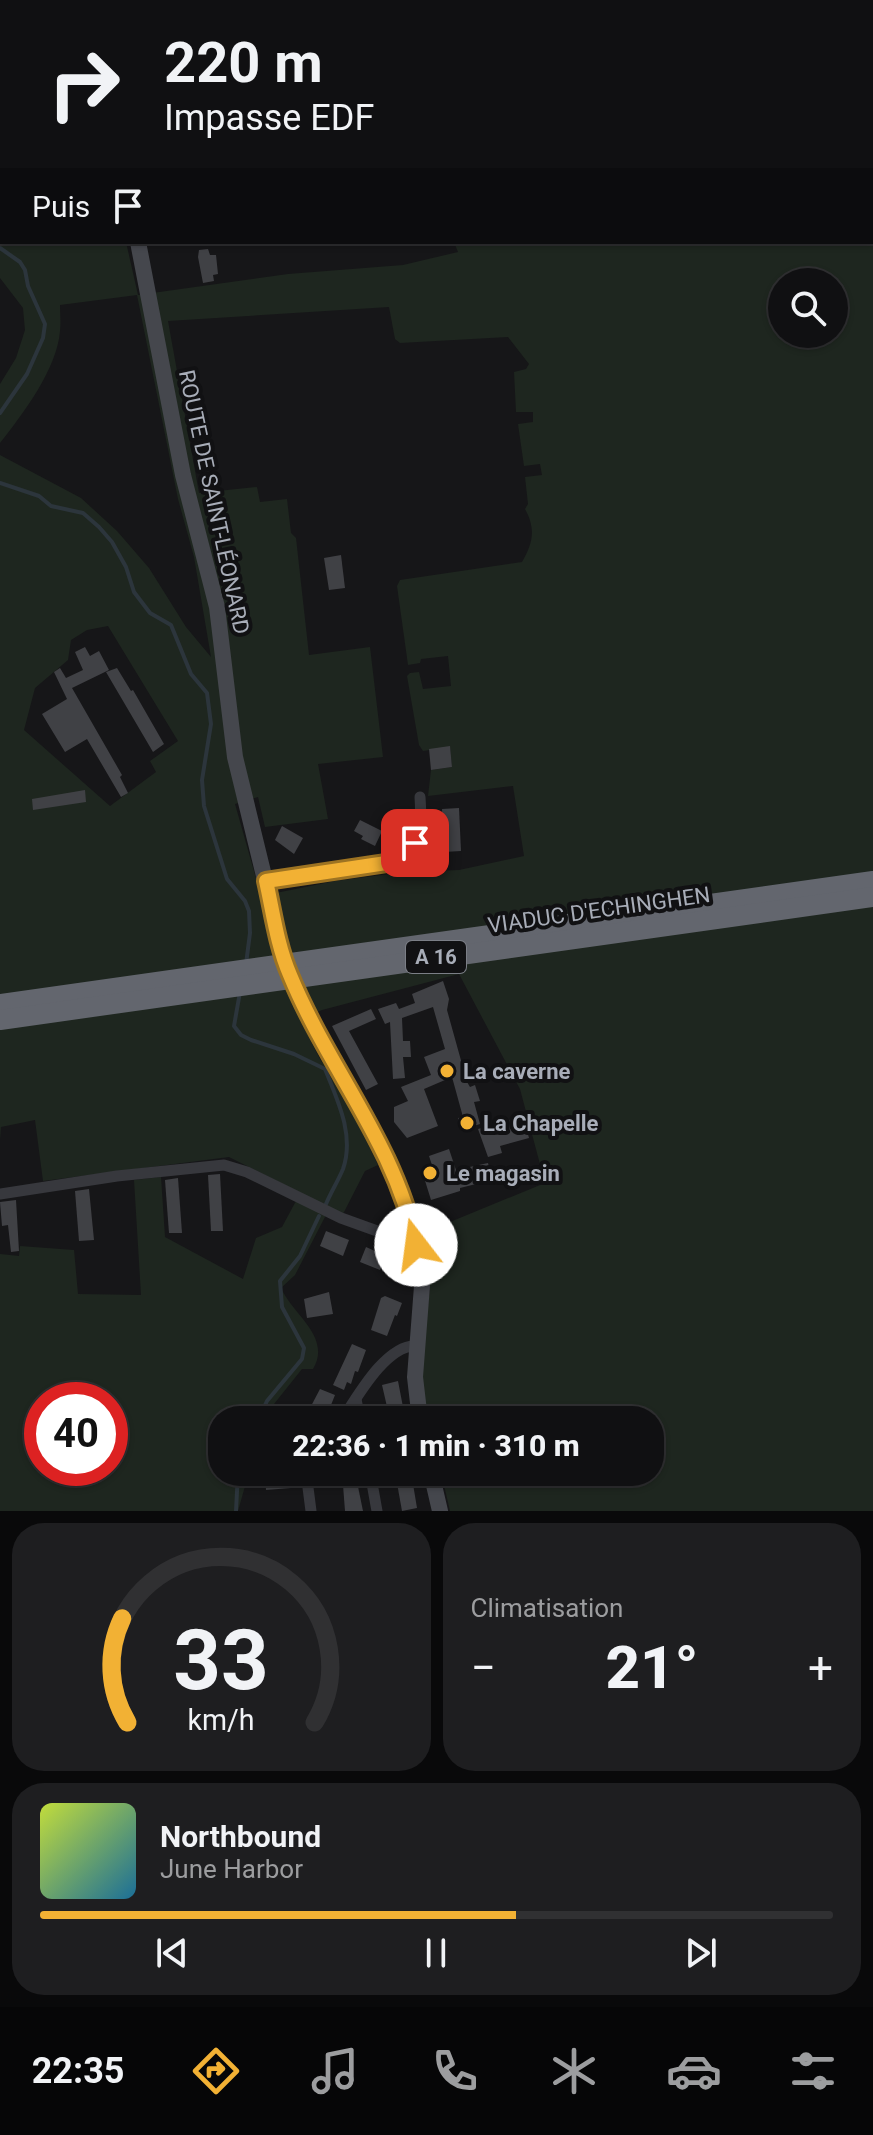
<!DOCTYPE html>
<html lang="fr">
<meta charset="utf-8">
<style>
:root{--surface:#101012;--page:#1e1e20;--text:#f1f3f6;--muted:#9c9d9f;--line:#303032;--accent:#f2b134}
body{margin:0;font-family:Roboto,sans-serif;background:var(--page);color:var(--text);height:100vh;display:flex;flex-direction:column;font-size:30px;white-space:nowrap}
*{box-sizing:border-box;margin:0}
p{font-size:26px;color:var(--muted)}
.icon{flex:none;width:44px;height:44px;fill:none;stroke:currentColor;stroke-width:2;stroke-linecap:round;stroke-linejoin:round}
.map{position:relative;height:1511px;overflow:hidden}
.panel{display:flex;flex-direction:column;gap:12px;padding:12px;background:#09090a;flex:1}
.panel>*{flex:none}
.hud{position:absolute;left:0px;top:0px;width:874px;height:244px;box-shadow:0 2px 6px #0004,0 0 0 2px var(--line);background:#101012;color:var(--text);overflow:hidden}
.buttons{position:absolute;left:768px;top:268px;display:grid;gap:16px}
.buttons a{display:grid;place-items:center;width:80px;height:80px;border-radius:50%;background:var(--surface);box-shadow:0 2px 6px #0004,0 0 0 2px var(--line);font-size:40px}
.speed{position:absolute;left:24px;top:1382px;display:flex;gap:16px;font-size:40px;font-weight:700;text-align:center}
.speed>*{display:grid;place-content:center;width:104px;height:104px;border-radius:50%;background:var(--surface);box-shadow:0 2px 6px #0004,0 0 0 2px var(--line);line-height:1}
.speed .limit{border:12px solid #d22;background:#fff;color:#111}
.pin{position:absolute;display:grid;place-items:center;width:68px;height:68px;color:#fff;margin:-34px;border-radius:16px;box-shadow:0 4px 12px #0006}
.me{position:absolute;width:88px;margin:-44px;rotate:345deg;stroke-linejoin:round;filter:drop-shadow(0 0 6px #0008)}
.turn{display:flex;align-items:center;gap:28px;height:168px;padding:0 32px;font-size:36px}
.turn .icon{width:104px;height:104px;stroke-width:2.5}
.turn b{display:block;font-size:56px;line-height:68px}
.then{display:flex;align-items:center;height:76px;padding:0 32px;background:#0003;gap:16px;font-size:30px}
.big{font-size:60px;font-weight:800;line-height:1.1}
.panel .widget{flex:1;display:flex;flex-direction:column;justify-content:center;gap:12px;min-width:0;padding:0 28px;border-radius:32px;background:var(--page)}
.panel .dial{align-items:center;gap:0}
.dial svg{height:208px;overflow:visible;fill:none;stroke:var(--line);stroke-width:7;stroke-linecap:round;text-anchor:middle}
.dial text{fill:var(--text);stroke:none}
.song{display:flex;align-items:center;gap:24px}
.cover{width:96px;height:96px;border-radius:12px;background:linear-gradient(135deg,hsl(70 70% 55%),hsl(200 70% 35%))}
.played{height:8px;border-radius:4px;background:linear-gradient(90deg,var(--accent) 60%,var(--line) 60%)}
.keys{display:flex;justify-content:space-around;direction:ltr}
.heat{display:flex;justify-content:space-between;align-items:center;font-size:44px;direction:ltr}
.panel .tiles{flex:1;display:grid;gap:12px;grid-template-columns:1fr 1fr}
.widget:last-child{grid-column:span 2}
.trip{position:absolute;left:208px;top:1406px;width:456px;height:80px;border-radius:32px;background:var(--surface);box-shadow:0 2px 6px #0004,0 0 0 2px var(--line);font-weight:800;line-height:80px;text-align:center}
.tabs{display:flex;height:128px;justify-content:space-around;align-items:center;background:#060607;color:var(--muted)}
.tabs .icon{width:56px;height:56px}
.tabs .active{color:var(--accent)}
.tabs b{font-size:36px;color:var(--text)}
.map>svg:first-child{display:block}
</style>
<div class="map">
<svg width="873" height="1511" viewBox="0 0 873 1511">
<rect width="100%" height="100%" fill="#161618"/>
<!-- green -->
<g fill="#1e261f" fill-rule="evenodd">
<path d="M873,85V1511H450L441,1472H650V1420H429L419,1381L430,1288L421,1228L450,1222L545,1183L520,1089L459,974L322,1010L300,1020L321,1061L332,1071L378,1165L365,1171L343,1214L229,1157L43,1181L35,1120L1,1127L0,1140V455L81,498L117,531L149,568L186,627L211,657L194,557L178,499L137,295L60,305C60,313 61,322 60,331C57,369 23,414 0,443V384L16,358L25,330L23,308L0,278V195H2V242H126L138,295L288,274L403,265L458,252L454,242H872ZM782,282H834V334H782ZM389,307L395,339L400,343L508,337L529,364L526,369L514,372L516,412H533V422L518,424L524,466L540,464L542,475L525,477L528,504L525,509C536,529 533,543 522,562L400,580L397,586L408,665L420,663L421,659L448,656L451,686L423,689L419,672L410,673L407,676L419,745L423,751L450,747L452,767L431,770L428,796L513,786L524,856L459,870L405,872L335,881L261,896L235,804L258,797L265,827L328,819L318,764L383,757L370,647L309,655L296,538L291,533L287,499L260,502L257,487L199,493L168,321ZM108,626L178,741L150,761L156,772L110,806L24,730L35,688L68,660L71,640L87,630Z"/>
<path d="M161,1177L165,1237L243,1279L256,1238L282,1227L296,1201L326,1215L295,1275L281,1288C293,1315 332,1337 313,1369H302L270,1409L271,1420H222V1472H249L238,1511H0V1254L19,1256L20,1246L74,1250L78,1294L141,1295L134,1180ZM42,1400H110V1468H42Z"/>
</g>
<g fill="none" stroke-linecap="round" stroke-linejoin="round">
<!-- stream -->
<g stroke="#2c353c" stroke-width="4">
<polyline points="0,108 2,110"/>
<polyline points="0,211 2,209"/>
<polyline points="0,248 20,262 25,270 28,286 45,324 43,338 27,374 0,413"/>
<polyline points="0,483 39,496 51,506 83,513 99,527 112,542 126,567 134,592 150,613 171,625 191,674 207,693 211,724 202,780 204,806 227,879 245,901 249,911 250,933 246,964"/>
<path d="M240,992L234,1026L241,1035L251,1040L294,1054L325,1069C337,1099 355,1135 343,1169C338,1181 331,1192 326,1204"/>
<polyline points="258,1420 267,1401 302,1359 304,1348 282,1307 280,1281 300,1256 319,1216"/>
<polyline points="236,1511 238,1472"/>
</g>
</g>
<!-- building -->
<g fill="#404145">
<polygon points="208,249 210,255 216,255 218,274 213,275 214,281 203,283 198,257 199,250"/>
<polygon points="341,555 345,588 329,590 324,558"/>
<polygon points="85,647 90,656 99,651 109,670 72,688 122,775 120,777 128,793 121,797 87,739 65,752 42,714 67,699 54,672 60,668 66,678 83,670 75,652"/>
<polygon points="117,668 131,691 133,690 164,744 153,752 106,672"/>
<polygon points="450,746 452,767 431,770 429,749"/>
<polygon points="85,790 86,802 33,810 32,799"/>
<polygon points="459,808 461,851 444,852 442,809"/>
<polygon points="360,820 382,831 375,846 361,839 363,836 354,831"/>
<polygon points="282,826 303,838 294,854 275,840"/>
<polygon points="443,981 449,999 447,1010 467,1082 470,1087 475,1085 480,1101 474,1102 480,1124 461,1130 458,1118 463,1117 452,1077 424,1089 438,1126 407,1138 394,1122 394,1107 408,1101 401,1087 431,1075 424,1057 445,1049 433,1007 402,1018 403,1041 410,1041 411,1057 403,1057 405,1078 393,1079 390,1022 385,1024 378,1009 396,1003 399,1009 415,1003 412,994"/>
<polygon points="371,1009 376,1019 349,1031 378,1084 366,1090 332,1026"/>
<polygon points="523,1116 529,1138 500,1146 502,1153 488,1157 478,1129"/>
<polygon points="449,1149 456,1170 488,1163 492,1180 460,1188 460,1191 431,1200 422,1171 433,1168 429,1156"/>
<polygon points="220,1174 223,1231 211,1231 208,1175"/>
<polygon points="178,1178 182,1233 169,1233 165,1180"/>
<polygon points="89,1189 94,1240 79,1241 75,1191"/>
<polygon points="16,1200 19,1251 11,1252 8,1225 2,1226 0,1202"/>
<polygon points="326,1231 349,1240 343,1256 320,1246"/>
<polygon points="366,1247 386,1256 380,1270 360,1262"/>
<polygon points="329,1292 333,1314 307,1318 304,1299"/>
<polygon points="385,1296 402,1303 397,1316 395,1315 387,1336 371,1330 381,1298"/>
<polygon points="352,1344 366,1350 358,1372 355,1371 351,1384 347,1382 344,1390 333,1385"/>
<polygon points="398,1381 403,1407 406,1420 390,1420 385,1398 382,1385"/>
<polygon points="320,1389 335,1395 325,1420 307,1420 311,1411 309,1410"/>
<polygon points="342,1472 355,1472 363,1511 345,1511"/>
<polygon points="395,1472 411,1472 417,1508 402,1511"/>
<polygon points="290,1474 291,1488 266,1490 265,1475"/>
</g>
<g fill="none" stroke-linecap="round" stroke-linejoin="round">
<!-- street -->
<g stroke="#37383d" stroke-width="11">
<path d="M266,881L393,862C422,845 422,828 420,797"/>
<polyline points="0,1194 117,1176 224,1165 247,1172 341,1218 416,1245"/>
<polyline points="356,1399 360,1420"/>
<path d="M342,1420C357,1397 387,1343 417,1346"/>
<polyline points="306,1472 311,1511"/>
<polyline points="370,1472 377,1511"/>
</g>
<!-- secondary -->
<g stroke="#45474d" stroke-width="16">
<polyline points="118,0 119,2"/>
<polyline points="138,242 183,475 217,607 235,757 284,958 311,1020 380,1144 403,1197 413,1232 422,1286 415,1377 420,1420"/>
<polyline points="431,1472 440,1511"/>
</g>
<!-- highway-bridge -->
<g stroke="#63666e" stroke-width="20">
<polyline points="0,1004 873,881"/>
<polyline points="0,1020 873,897"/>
</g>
</g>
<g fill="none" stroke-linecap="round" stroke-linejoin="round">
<!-- route casing -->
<g stroke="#9d7322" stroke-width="20">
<path id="route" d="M415,843L408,853L393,862L266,881C273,912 277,945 290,975C328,1068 396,1145 416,1245"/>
</g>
<!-- route -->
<use href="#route" stroke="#f2b134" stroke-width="14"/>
</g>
<!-- markers -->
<g fill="#f2b134" stroke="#111113" stroke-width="3">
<circle cx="447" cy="1071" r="8"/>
<circle cx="467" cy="1123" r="8"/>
<circle cx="430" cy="1173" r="8"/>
</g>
<g text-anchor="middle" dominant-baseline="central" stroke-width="8" stroke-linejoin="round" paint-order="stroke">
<!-- shield labels -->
<rect fill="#111113" stroke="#7b7e86" stroke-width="2" x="406" y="941" width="60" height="32" rx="6"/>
<g font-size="20" font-weight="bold" fill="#a8adb8">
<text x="436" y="957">A 16</text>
</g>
<!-- street labels -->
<g font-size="22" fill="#a8adb8" stroke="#111113">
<text transform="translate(214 502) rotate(78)">ROUTE DE SAINT-LÉONARD</text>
<text transform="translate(599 910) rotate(-8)">VIADUC D'ECHINGHEN</text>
</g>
<!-- poi labels -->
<g font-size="22" font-weight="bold" fill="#a8adb8" stroke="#111113" text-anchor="start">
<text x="463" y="1071">La caverne</text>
<text x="483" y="1123">La Chapelle</text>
<text x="446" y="1173">Le magasin</text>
</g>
</g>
</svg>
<div class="buttons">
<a><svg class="icon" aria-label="search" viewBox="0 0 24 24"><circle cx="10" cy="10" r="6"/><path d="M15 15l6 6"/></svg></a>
</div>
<div class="speed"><div class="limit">40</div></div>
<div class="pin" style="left:415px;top:843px;background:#d93025"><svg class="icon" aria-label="arrive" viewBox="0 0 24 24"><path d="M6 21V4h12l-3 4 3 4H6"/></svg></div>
<svg class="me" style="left:416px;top:1245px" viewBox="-20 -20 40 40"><circle r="19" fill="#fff"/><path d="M0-13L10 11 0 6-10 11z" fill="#f2b134"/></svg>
<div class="trip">22:36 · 1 min · 310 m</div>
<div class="hud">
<div class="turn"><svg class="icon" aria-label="right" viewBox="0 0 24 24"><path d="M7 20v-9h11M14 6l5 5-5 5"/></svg><div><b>220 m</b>Impasse EDF</div></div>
<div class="then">Puis<svg class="icon" aria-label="arrive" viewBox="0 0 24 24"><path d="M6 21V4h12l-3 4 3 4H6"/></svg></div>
</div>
</div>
<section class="panel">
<div class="tiles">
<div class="widget dial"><svg viewBox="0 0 100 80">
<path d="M14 69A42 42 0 1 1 86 69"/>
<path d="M14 69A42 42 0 0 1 12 29" stroke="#f2b134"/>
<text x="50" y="56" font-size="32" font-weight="700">33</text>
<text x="50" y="72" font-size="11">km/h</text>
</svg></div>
<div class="widget"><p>Climatisation</p>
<div class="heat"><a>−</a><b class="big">21°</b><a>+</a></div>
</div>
<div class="widget">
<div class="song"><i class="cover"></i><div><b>Northbound</b><p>June Harbor</p></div></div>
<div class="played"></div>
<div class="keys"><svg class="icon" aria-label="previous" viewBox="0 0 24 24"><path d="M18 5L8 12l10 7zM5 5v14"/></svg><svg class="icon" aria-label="pause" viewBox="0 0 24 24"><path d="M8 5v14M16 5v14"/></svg><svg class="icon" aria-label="next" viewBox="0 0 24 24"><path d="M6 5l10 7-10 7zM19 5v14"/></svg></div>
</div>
</div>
</section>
<nav class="tabs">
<b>22:35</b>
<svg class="icon active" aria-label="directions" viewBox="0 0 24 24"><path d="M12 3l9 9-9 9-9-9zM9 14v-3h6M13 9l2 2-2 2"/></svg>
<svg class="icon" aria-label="music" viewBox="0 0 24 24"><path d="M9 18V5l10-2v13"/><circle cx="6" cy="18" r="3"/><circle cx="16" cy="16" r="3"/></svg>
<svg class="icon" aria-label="phone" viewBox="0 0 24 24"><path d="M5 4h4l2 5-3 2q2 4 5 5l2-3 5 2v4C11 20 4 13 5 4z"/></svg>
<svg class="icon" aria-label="climate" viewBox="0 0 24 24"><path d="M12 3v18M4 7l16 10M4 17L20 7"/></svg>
<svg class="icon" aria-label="car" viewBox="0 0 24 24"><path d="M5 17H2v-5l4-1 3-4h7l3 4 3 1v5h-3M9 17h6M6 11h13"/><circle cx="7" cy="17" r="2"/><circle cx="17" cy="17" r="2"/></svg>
<svg class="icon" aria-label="filters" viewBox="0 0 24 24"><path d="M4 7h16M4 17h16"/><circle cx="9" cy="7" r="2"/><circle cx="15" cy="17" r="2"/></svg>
</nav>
